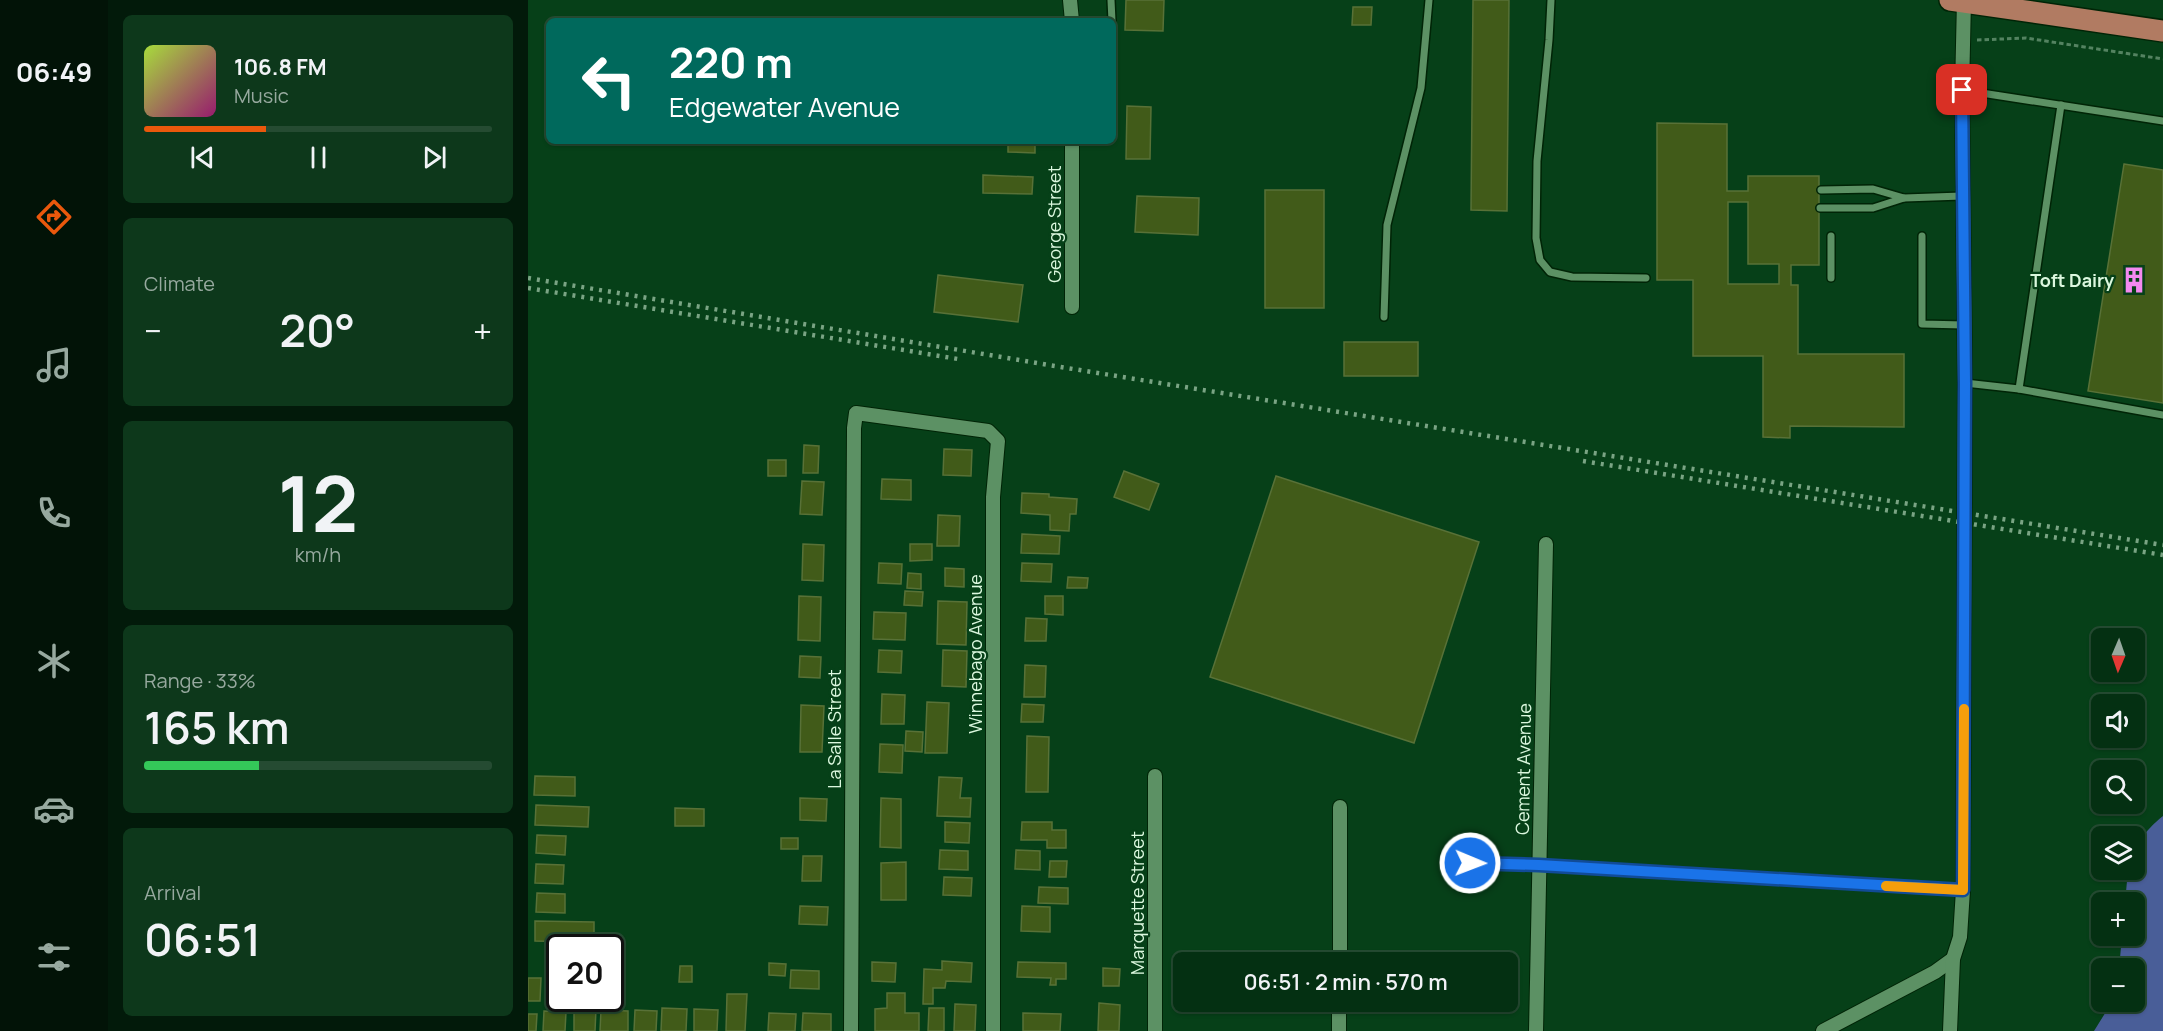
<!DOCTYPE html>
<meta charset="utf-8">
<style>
:root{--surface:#043012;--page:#0d381b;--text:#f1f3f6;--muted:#97a99f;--line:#254b32;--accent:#ea580c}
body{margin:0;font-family:Manrope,sans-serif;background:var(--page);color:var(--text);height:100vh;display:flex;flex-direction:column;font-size:22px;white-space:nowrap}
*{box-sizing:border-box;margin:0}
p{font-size:20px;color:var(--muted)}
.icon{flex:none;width:33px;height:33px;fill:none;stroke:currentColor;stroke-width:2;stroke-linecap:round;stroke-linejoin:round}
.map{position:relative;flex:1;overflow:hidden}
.details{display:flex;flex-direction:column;gap:15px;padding:15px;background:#021a0a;width:420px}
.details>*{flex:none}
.top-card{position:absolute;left:18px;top:18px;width:570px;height:126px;border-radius:9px;box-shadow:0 2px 4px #0004,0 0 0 2px var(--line);background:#00695c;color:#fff;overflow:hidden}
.needle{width:39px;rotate:182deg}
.tools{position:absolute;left:1563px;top:628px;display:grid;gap:12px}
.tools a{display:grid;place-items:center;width:54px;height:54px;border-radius:9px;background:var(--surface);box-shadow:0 2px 4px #0004,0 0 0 2px var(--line);font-size:30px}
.speed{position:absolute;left:18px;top:934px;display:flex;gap:12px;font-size:30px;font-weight:700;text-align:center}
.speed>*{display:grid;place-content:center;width:78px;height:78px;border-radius:50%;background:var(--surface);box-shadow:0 2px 4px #0004,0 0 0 2px var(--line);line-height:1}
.speed .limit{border:3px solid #111;border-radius:9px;background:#fff;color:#111}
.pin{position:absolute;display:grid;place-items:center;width:51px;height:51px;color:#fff;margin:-26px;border-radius:12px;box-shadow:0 3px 9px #0006}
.me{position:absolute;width:66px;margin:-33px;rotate:91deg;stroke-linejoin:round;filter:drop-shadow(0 0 4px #0008)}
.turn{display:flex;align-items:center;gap:21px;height:126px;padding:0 24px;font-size:27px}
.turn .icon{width:78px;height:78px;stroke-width:2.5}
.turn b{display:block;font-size:42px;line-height:51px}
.big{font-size:45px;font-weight:600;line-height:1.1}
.details .tile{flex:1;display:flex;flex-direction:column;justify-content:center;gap:9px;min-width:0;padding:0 21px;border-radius:9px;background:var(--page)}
.details .dial{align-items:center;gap:0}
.dial b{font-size:78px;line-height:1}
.song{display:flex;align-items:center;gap:18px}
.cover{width:72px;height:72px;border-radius:9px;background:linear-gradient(135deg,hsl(80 70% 55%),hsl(320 70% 35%))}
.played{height:6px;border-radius:3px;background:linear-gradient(90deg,var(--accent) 35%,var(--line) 35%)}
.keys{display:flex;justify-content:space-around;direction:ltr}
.heat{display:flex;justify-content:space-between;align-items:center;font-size:33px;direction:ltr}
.charge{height:9px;border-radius:4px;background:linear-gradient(90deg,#34c759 33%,var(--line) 0)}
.trip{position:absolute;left:645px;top:952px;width:345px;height:60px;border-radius:9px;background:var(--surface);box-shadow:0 2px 4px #0004,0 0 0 2px var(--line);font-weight:600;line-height:60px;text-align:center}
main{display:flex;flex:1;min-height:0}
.menu{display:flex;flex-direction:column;width:108px;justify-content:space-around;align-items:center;background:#021307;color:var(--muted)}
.menu .icon{width:42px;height:42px}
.menu .current{color:var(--accent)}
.menu b{font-size:27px;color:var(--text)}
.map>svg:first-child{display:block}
</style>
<main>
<nav class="menu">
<b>06:49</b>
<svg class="icon current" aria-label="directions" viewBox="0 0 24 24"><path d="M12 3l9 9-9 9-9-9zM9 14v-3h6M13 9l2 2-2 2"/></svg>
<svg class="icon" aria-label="music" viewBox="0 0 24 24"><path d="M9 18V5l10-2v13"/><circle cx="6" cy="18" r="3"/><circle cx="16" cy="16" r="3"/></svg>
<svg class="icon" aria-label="phone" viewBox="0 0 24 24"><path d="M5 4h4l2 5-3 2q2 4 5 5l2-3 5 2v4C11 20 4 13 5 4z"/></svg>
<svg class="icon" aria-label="climate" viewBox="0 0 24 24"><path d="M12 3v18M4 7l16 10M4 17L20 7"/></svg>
<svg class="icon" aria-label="car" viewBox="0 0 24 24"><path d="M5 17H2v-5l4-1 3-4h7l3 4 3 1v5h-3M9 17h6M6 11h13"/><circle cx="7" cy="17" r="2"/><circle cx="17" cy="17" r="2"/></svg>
<svg class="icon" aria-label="filters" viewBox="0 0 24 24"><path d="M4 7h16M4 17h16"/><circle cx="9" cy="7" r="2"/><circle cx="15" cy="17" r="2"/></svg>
</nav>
<section class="details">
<div class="tile">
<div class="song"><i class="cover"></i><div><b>106.8 FM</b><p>Music</p></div></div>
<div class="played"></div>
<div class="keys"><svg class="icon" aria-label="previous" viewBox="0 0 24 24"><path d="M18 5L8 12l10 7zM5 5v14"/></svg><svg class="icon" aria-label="pause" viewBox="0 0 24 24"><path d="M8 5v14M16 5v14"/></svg><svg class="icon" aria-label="next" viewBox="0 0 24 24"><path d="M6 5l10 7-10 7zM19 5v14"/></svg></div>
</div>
<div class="tile"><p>Climate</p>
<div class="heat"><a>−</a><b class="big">20°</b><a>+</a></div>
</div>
<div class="tile dial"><b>12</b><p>km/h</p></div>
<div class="tile"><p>Range · 33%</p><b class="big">165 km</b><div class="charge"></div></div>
<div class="tile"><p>Arrival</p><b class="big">06:51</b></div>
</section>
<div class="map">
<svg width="1635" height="1031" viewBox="0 0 1635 1031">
<rect width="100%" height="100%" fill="#064018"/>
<!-- water -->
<path fill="#495e98" d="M1635,816V1031H1566L1584,1002H1606V969H1591L1594,936H1606V903H1597L1600,870H1606C1606,846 1616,831 1635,816Z"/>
<!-- building -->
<g fill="#415b19" stroke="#587137" stroke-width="1.5" fill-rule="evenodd">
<polygon points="598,0 636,0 635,31 597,30"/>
<polygon points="945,0 981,0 979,211 943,210"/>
<polygon points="825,7 844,7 843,25 824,25"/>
<polygon points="599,106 623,107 622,159 598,159"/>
<path d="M1129,123L1199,124V191H1220V176H1291V265H1263V285H1270V354H1376V427L1262,426V438L1235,437V356H1165V280H1129ZM1200,202H1220V264H1251V284H1200Z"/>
<polygon points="480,141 507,141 507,153 480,152"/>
<polygon points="1596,164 1635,170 1635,403 1560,391"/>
<polygon points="455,175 505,177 504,194 455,193"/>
<rect x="737" y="190" width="59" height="118"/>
<polygon points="609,196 671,198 670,235 607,232"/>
<polygon points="410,275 495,285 490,322 406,312"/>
<rect x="816" y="342" width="74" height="34"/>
<polygon points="276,445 291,446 290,473 275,473"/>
<polygon points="416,449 444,450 443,476 415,475"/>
<rect x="240" y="460" width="18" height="16"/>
<polygon points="596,471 631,484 621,510 586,497"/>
<polygon points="748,476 951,542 886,743 682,677"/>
<polygon points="354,479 383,480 383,500 353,499"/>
<polygon points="274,481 296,482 294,515 272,514"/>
<polygon points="494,493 521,494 521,497 549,499 548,514 542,514 541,531 522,530 522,515 493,513"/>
<polygon points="410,515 432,516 431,546 409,546"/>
<polygon points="494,534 532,536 531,554 493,553"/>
<polygon points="275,544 296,545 295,581 274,580"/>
<polygon points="382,544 404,544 404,560 382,561"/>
<polygon points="351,563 374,564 373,584 350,583"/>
<polygon points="494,563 524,564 523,582 493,581"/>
<polygon points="417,568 436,569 436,587 417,586"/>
<polygon points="380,573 393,574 393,589 379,588"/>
<polygon points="540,577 560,578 559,588 539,588"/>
<polygon points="377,591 395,592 394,606 376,605"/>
<polygon points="271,596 293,597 292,641 270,640"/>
<polygon points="517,596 535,596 535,615 517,614"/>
<polygon points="410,601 439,602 438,645 409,644"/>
<polygon points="346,612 378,613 377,640 345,639"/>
<polygon points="498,618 519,619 518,641 497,641"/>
<polygon points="351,650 374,651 373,673 350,672"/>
<polygon points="415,650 439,651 438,687 414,686"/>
<polygon points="272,656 293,657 292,678 271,677"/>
<polygon points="497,665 518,666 517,697 496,697"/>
<polygon points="354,694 377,695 376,724 353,724"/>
<polygon points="399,702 421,703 419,753 397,753"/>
<polygon points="494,704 516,705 515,722 493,722"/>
<polygon points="273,705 296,706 294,752 272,752"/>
<polygon points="378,731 395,732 394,752 377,751"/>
<polygon points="499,736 521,737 520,792 498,792"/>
<polygon points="352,744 375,745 374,773 351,772"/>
<polygon points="7,776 47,777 47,796 6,795"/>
<polygon points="411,777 434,778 432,798 443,798 442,817 409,816"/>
<polygon points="272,798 299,799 298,821 272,820"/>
<polygon points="353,798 373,799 373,848 352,847"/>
<polygon points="8,805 61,807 60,827 7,825"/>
<polygon points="147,808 176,809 176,826 147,826"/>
<polygon points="417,822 442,823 441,843 417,842"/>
<polygon points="494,822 524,822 524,830 538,830 538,848 519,848 519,840 493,840"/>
<polygon points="9,835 38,836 37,855 8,853"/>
<rect x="253" y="838" width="17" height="11"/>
<polygon points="412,850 440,851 440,870 411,869"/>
<polygon points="488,850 512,851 512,870 487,869"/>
<polygon points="275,856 294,856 293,881 274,881"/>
<polygon points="522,861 539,861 538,877 521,877"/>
<polygon points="378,862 378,900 353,900 353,863"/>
<polygon points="8,864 36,865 35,884 7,883"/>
<polygon points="416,877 444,878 443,896 415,895"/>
<polygon points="511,887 540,888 540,904 510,903"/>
<polygon points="9,893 37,894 37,913 8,912"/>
<polygon points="272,906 300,907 299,925 271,924"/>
<polygon points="494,906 522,907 522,932 493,931"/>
<polygon points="7,921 66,922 66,942 7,941"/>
<polygon points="414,961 444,963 443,982 418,981 417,988 405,988 405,1004 395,1004 396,969 414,970"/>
<polygon points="344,962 368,963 367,982 344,981"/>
<polygon points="490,962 538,963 538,979 528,979 528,985 522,985 523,978 489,977"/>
<polygon points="241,963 258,964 257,976 241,975"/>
<polygon points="152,966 164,966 164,982 151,982"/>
<polygon points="575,968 592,969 591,986 575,986"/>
<polygon points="263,970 291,971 291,989 262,988"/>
<polygon points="0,978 13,978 12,1001 0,1001"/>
<polygon points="359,993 377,993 377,1013 391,1013 391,1031 347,1031 347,1009 359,1008"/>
<polygon points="199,994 219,994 217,1031 198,1031"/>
<polygon points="571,1003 592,1005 591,1031 570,1031"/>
<polygon points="427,1004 448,1005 447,1031 426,1031"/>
<polygon points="46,1008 68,1009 67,1031 46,1031"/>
<polygon points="134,1008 159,1009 158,1031 133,1031"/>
<polygon points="401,1008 416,1008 416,1031 400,1031"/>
<polygon points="166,1009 190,1010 189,1031 166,1031"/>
<polygon points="73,1010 100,1011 100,1031 72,1031"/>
<polygon points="107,1010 129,1011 128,1031 106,1031"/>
<polygon points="16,1011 38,1012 37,1031 15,1031"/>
<polygon points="241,1013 268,1014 267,1031 240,1031"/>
<polygon points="275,1013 303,1014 303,1031 274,1031"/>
<polygon points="495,1013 533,1014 532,1031 495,1031"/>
<polygon points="0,1014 9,1014 8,1031 0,1031"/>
</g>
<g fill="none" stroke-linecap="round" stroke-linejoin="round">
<!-- service casing -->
<g stroke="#002406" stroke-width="10">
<g id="service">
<polyline points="583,0 584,21"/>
<polyline points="1023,0 1021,40 1009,161 1008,238 1012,260 1022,272 1044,277 1118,278"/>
<polyline points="1434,90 1635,121"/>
<polyline points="1376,198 1434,196"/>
<polyline points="1292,208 1345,208 1376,198 1345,189 1293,190"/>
<polyline points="1394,236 1394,324 1436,325"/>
<polyline points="1303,278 1303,236"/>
<polyline points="856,317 859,225 893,88 901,0"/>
<polyline points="1437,383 1491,389 1635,415"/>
<polyline points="1491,389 1533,105"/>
<polyline points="942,863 1011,865 1435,890"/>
</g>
</g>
<!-- minor casing -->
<g stroke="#002406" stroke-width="16">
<g id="minor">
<polyline points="542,0 544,21"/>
<polyline points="544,307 544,141"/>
<polyline points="627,776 627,1031"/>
<polyline points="812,963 812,807"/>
<polyline points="323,1031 326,428 328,413 460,431 470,441 465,497 465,1031"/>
<polyline points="811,1031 811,1002"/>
<polyline points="1008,1031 1018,544"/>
<polyline points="1295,1031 1407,972 1425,959"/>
<polyline points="1422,1031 1425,959 1432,937 1435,890 1437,383 1434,90 1436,0"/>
</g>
</g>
<!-- primary casing -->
<g stroke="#002406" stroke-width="24">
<polyline id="primary" points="1422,0 1635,31"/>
</g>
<!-- path -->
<polyline stroke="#548361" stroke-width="3" stroke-dasharray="4.5 3" stroke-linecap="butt" points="1449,40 1498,38 1635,59"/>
<!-- service -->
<use href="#service" stroke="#5c9164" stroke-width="7"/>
<!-- minor -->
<use href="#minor" stroke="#5c9164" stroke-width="14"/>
<!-- primary -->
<use href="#primary" stroke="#b17b62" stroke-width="21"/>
<!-- rail -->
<g stroke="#7aa484" stroke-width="4.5" stroke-dasharray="3 6" stroke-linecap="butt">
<polyline points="0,278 539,368 1635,545"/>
<polyline points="0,288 430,359"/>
<polyline points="1055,461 1635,555"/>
</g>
</g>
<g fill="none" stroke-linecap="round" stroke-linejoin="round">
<!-- route casing -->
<g stroke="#114b97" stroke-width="15">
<polyline id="route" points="942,863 1011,865 1435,890 1437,383 1434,90"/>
</g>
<!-- route -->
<use href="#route" stroke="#1a73e8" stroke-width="10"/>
<!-- slow -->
<polyline stroke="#f59e0b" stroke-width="10" points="1358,886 1435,890 1436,709"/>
</g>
<!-- icons -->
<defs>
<g id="building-bare" transform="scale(2.07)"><path d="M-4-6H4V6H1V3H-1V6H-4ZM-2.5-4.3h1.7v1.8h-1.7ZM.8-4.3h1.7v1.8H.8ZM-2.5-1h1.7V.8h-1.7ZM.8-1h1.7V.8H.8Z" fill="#f489f0" stroke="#064018" stroke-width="2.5" paint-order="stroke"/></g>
</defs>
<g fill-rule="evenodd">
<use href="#building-bare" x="1606" y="280"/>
</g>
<g text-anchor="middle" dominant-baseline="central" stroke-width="4.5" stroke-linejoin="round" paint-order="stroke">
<!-- street labels -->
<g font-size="18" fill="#dcf8df" stroke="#064018">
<text transform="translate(526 224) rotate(-90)">George Street</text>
<text transform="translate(447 654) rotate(-90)">Winnebago Avenue</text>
<text transform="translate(306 729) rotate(-90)">La Salle Street</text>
<text transform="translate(995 769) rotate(-89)">Cement Avenue</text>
<text transform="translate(609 903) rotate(-90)">Marquette Street</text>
</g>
<!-- poi labels -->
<g font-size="18" font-weight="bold" fill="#dcf8df" stroke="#064018" text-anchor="end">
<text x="1586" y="280">Toft Dairy</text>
</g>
</g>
</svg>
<div class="tools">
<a><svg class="needle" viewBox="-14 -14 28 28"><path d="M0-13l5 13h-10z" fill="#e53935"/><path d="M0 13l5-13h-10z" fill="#97a99f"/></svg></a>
<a><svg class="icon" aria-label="sound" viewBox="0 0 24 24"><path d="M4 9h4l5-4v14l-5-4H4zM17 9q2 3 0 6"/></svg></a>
<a><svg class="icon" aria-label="search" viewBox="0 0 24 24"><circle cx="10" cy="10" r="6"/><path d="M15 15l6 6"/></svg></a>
<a><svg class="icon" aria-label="layers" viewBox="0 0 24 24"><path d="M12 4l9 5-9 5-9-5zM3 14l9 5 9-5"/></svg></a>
<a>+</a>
<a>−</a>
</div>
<div class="speed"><div class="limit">20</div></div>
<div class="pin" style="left:1434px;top:90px;background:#d93025"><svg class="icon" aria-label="arrive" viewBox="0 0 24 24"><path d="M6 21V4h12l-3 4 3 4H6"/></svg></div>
<svg class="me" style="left:942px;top:863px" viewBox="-20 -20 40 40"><circle r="17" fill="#1a73e8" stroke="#fff" stroke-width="3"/><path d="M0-11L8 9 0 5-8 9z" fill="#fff"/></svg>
<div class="trip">06:51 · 2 min · 570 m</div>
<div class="top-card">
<div class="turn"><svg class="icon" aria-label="left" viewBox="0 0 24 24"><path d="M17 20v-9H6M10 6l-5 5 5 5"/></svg><div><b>220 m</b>Edgewater Avenue</div></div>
</div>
</div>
</main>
